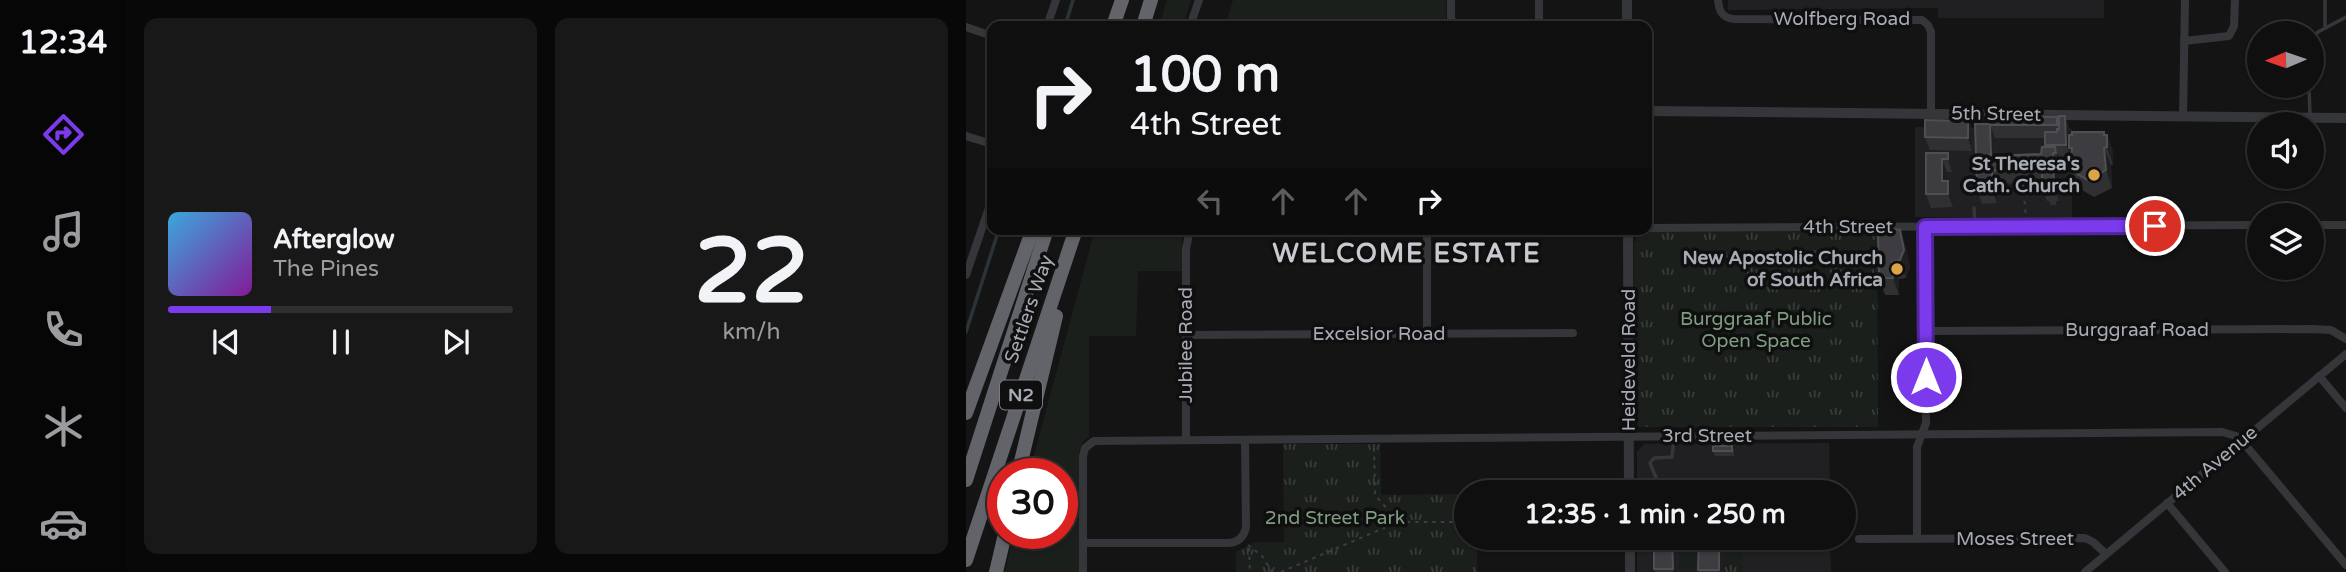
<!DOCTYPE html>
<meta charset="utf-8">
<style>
:root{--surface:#0f0f10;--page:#181819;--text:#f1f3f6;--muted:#9b9c9f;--line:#2f2f30;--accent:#7c3aed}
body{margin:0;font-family:"Varela Round",sans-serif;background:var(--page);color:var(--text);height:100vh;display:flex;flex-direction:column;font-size:26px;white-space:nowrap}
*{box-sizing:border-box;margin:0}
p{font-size:23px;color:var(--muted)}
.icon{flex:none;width:38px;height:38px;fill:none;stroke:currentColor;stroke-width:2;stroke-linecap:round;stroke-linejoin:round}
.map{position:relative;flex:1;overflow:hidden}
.sheet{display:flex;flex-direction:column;gap:18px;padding:18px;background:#080809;width:840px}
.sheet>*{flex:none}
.guide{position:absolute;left:21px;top:21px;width:665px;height:214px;border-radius:14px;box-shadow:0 2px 5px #0004,0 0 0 2px var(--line);background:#0f0f10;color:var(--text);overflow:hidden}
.needle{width:46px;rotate:268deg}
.buttons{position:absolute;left:1281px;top:21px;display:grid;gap:14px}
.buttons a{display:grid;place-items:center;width:77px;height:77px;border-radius:50%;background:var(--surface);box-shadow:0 2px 5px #0004,0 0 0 2px var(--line);font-size:35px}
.speed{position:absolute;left:21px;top:458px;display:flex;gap:14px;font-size:35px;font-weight:700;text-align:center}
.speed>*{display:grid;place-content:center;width:91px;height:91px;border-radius:50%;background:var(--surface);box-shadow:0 2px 5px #0004,0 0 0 2px var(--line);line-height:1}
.speed .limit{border:10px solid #d22;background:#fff;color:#111}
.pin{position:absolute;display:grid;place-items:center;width:60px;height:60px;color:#fff;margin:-30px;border:4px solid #fff;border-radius:50%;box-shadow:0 2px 7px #0007}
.me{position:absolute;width:77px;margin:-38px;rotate:0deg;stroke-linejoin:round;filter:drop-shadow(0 0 5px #0008)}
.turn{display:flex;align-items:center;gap:24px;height:147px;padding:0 28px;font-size:32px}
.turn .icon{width:91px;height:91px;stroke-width:2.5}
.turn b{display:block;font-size:49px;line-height:60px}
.lanes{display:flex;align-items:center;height:66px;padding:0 28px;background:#0003;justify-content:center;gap:35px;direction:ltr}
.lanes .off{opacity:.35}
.sheet .card{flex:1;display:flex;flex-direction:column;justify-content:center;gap:10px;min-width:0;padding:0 24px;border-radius:14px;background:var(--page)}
.sheet .dial{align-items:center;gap:0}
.dial b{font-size:91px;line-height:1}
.song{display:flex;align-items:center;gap:21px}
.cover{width:84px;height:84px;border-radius:10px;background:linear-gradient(135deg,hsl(200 70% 55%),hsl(290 70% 35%))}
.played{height:7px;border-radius:4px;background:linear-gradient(90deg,var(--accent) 30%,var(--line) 30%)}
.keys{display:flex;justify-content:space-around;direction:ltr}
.sheet .tiles{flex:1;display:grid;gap:18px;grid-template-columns:repeat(2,1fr)}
.trip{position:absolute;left:488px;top:480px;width:402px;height:70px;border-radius:35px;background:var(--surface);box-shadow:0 2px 5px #0004,0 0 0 2px var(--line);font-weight:800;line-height:70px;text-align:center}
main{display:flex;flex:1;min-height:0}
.tabs{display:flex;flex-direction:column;width:126px;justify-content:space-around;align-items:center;background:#060606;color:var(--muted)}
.tabs .icon{width:49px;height:49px}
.tabs .selected{color:var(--accent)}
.tabs b{font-size:32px;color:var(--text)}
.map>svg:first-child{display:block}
</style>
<main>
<nav class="tabs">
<b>12:34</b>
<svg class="icon selected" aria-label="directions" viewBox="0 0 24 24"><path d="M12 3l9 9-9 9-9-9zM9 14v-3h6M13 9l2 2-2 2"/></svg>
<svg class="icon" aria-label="music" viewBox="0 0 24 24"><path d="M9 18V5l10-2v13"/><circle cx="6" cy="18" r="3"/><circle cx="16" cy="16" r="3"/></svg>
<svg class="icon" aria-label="phone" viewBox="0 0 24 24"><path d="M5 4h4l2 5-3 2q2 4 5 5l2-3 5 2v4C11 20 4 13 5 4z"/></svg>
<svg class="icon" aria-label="climate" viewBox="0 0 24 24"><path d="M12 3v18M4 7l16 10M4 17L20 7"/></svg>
<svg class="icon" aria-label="car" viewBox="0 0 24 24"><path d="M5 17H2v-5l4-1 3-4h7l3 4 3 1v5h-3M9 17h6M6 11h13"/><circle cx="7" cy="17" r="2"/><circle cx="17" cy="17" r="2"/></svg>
</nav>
<section class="sheet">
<div class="tiles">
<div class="card">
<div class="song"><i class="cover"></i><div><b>Afterglow</b><p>The Pines</p></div></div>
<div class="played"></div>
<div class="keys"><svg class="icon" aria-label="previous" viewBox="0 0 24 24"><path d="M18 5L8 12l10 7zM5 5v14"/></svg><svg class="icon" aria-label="pause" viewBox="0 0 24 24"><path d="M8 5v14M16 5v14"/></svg><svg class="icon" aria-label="next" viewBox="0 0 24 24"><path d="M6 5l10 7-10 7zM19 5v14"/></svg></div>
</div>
<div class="card dial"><b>22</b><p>km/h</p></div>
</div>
</section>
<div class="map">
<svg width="1380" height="572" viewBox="0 0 1380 572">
<defs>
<pattern id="park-tufts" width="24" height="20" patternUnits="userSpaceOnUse" patternTransform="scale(1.75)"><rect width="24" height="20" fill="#1b1f1b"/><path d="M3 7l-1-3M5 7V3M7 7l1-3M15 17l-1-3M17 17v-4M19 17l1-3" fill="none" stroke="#393d3a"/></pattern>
</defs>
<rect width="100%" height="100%" fill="#141415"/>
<!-- built -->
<g fill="#202022">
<polygon points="762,0 1138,0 1138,18 972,18 972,8 762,10"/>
<polygon points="949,127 1106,129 1106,219 949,217"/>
<polygon points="863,443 864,492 671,492 671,452 678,444"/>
<polygon points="671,537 864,537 865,572 671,572"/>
</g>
<!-- green -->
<g fill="#1b1f1b">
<polygon points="201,0 225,0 217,26 193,26"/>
<polygon points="267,0 480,0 480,26 259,26"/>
<polygon points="129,229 222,229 216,238 216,271 172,271 170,336 123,336 123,437 117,441 113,451 113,572 39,572 47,534 96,534 96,474 63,474"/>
<rect x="713" y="537" width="23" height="32"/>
</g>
<!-- park -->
<g fill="url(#park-tufts)">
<polygon points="911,231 912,427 673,427 669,419 668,243 672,235 679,232"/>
<polygon points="317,444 414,444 415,495 500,494 500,537 511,537 511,572 270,572 270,552 289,542 318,542"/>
<rect x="757" y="539" width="20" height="33"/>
</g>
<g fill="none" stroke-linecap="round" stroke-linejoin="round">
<!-- stream -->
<g stroke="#2c3337" stroke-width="3.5">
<polyline points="99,26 107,0"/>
<polyline points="0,332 33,229"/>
</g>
<!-- path -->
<g stroke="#3b3d41" stroke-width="2" stroke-dasharray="3.5 5" stroke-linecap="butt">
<polyline points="1057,184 1060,218"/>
<polyline points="408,448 409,495 432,521"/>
<polyline points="282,545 296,556 306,572"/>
<polyline points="283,548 284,572"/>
<polyline points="315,572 432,522 490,522 500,529"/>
</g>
<!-- service -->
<g stroke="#35363a" stroke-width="3.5">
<polyline points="1359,0 1359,28"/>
<polyline points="1300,32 1323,33"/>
<polyline points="1346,38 1352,32 1380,17"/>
<polyline points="1343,86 1344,116"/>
<polyline points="1008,208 1009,226"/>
<polyline points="696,492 684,463 688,458 706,457 708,438"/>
</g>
<!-- minor -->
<g stroke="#35363a" stroke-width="8">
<polyline points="485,0 485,19 490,26"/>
<polyline points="573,0 573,26"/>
<path d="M752,0C753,11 756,18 768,19L956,20L962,25L965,32V114"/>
<polyline points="81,26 90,0"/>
<polyline points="224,26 233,0"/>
<polyline points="0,27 26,36"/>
<polyline points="1218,41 1263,36 1268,26 1269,0"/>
<polyline points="1217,117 1219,0"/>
<polyline points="0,136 26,144"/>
<polyline points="1346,225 1380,225"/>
<polyline points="681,228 1293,225"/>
<polyline points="461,229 461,334"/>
<polyline points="0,275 26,199"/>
<polyline points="960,331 1346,329 1365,330 1380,339"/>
<polyline points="220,335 607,333"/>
<polyline points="1353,376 1380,408"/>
<polyline points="220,440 220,249 223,234 232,229"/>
<polyline points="1201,503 1259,572"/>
<polyline points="893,539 1119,538 1127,542 1140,554"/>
<polyline points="951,539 951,447 960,423 959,227"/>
<polyline points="516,540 664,539"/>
<path d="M117,543H261C272,543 278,537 280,527L279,440"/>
<polyline points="117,572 117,456 119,448 128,441 1256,432 1270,436 1276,441 1380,565"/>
<polyline points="1119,572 1380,354"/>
</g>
<!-- tertiary -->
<g stroke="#35363a" stroke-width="10">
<polyline points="661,0 661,26"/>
<polyline points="681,111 1380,118"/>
<polyline points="662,229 663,492"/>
<polyline points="664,537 664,572"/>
</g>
<!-- motorway -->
<g stroke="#62646a" stroke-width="14">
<polyline points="147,26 156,0"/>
<polyline points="177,26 185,0"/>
<polyline points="0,413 67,229"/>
<polyline points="52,474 90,316"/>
<polyline points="0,480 81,229"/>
<polyline points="0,560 110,229"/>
<polyline points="30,572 39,534"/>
</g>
</g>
<!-- wall -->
<g fill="#303033" fill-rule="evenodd">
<polygon points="1002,121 1007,134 1006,151 964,150 959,137"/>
<path d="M1093,122L1104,129V135L1138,132L1139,135H1141L1147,152V165H1145L1146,188L1128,197L1111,187L1104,170L1105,153L1104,150L1105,158H1094V166H1092L1093,201H1090V205H1084L1083,201H1081L1076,188V182H1060V184L1031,183V203L1016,204L1011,191L1024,124ZM1029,138H1079L1080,147L1075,154L1030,156Z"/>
<polygon points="960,153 982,153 986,166 986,172 981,172 981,181 982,181 987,194 987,207 965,208 960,194"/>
<polygon points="934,230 940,248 944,267 940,278 933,279 933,295 919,295 913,278"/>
<polygon points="766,446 768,450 768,456 749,456 747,451"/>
<polygon points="710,537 711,572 689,572 688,569"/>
<polygon points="755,552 757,560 757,572 733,572 732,570"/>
</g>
<!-- shaded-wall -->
<g fill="#1f1f21">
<polygon points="1099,116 1104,129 1105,158 1100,145"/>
<polygon points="1002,121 1007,134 1006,151 1002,138"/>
<polygon points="1024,125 1029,138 1030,168 1025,155"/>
<polygon points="1138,132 1141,140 1141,135 1147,152 1147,165 1141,147"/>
<polygon points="1089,147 1094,160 1094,166 1090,153"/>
<polygon points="1138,148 1145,165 1146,188 1140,170"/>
<polygon points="982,153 986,166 986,172 982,159"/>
<polygon points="1087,153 1092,166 1093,201 1088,188"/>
<polygon points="976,159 981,172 981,194 976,181"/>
<polygon points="1026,170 1031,183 1031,203 1026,190"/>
<polygon points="982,181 987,194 987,207 982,194"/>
<polygon points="934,230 940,248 944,267 940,278 934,260"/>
<polygon points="926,262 933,279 933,295 927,278"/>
<polygon points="706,537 710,537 711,572 708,572 707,569"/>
<polygon points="750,537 755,537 755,552 757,560 757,572 753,572 753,570"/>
</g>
<!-- building -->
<g fill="#3d3d41" stroke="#4d4f53" stroke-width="2">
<polygon points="1024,116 1091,117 1091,125 1024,125 1025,155 1023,155 1023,159 1027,159 1027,156 1075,154 1076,147 1089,147 1090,153 1087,153 1088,188 1085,188 1085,192 1080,192 1080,188 1076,188 1076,168 1055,169 1055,171 1026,170 1026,190 1011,191 1009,124 1024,124"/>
<polygon points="1093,116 1099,116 1100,145 1079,145 1079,132 1091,132 1091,129 1093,129"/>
<polygon points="959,120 1002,121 1002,138 959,137"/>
<polygon points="1106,132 1138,132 1138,135 1141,135 1141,147 1138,148 1140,170 1122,180 1104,170 1106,148 1103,148 1103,135 1106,135"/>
<polygon points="960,153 982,153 982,159 976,159 976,181 982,181 982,194 960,194"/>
<polygon points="914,227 934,230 938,250 934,260 926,262 927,278 913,278 912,238"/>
<rect x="747" y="446" width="19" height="5"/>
<polygon points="690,484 700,484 700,486 706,486 706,488 750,488 750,492 688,492 688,486"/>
<polygon points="688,537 706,537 707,569 688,569"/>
<polygon points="733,537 750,537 750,547 753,547 753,570 732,570"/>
</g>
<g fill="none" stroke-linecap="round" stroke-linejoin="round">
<!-- route casing -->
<g stroke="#51269a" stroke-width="18">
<polyline id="route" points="960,377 959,227 1189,226"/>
</g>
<!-- route -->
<use href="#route" stroke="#7c3aed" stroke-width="12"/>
</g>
<!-- markers -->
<g fill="#dba446" stroke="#0f0f10" stroke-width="2.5">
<circle cx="1128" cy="175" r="7"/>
<circle cx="931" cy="269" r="7"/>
</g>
<g text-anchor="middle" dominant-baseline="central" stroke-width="7" stroke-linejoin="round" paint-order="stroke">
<!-- shield labels -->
<rect fill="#0f0f10" stroke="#797c83" stroke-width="2" x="34" y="380.5" width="42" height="29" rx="5"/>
<g font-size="18" font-weight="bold" fill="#a7abb4">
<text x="55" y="395">N2</text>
</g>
<!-- street labels -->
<g font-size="19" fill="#a7abb4" stroke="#0f0f10">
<text x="876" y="19">Wolfberg Road</text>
<text transform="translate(1030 114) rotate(1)">5th Street</text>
<text x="882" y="227">4th Street</text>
<text transform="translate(63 309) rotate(-71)">Settlers Way</text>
<text x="1171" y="330">Burggraaf Road</text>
<text x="413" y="334">Excelsior Road</text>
<text transform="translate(220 345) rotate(-90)">Jubilee Road</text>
<text transform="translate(663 360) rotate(-90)">Heideveld Road</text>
<text x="741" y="436">3rd Street</text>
<text transform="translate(1249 463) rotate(-40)">4th Avenue</text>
<text x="1049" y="539">Moses Street</text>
</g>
<!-- poi labels -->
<g font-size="19" font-weight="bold" fill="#a7abb4" stroke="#0f0f10" text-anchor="end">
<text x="1114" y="164">St Theresa's<tspan x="1114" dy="22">Cath. Church</tspan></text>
<text x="917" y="258">New Apostolic Church<tspan x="917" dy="22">of South Africa</tspan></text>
</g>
<!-- park labels -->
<g font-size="19" fill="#809d81" stroke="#0f0f10">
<text x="790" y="319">Burggraaf Public<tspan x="790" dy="22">Open Space</tspan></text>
<text x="369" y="518">2nd Street Park</text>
</g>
<!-- district labels -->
<g font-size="26" font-weight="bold" letter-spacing="2" fill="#c8cad0" stroke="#0f0f10">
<text x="441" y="253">WELCOME ESTATE</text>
</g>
</g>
</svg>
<div class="buttons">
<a><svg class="needle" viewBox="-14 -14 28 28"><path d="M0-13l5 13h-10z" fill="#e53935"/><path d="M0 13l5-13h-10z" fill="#9b9c9f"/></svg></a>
<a><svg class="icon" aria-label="sound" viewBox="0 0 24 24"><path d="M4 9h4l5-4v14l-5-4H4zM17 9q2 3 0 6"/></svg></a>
<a><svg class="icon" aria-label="layers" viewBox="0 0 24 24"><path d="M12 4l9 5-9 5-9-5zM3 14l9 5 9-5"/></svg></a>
</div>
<div class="speed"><div class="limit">30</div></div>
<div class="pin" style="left:1189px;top:226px;background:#d93025"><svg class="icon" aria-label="arrive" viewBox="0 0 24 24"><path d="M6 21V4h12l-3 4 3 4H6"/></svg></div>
<svg class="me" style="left:960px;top:377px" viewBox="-20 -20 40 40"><circle r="17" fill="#7c3aed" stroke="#fff" stroke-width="3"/><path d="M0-11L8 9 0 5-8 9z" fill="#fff"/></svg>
<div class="trip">12:35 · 1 min · 250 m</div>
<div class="guide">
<div class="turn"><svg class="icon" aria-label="right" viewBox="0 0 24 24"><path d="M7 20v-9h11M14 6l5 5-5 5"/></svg><div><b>100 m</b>4th Street</div></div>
<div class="lanes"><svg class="icon off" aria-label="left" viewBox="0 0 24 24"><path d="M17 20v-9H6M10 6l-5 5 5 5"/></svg><svg class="icon off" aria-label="ahead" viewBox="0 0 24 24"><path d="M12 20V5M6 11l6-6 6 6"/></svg><svg class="icon off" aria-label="ahead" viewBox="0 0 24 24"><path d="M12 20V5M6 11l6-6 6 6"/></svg><svg class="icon" aria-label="right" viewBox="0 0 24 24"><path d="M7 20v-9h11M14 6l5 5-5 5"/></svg></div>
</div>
</div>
</main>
